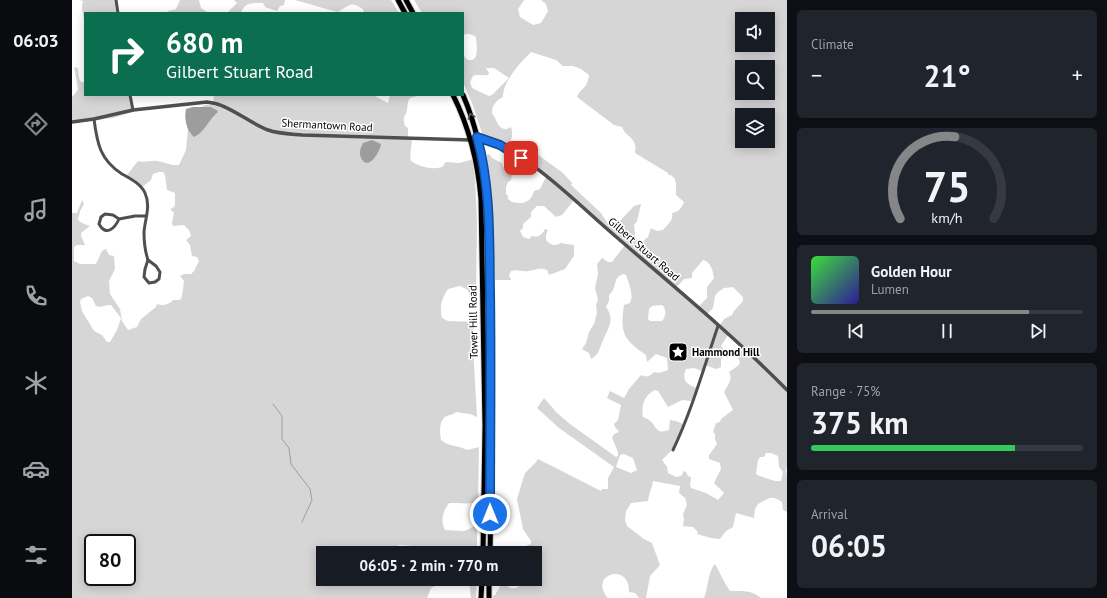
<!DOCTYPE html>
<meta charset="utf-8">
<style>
:root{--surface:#171b24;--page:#20242c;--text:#f1f3f6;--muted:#9ea1a6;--line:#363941;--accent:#858687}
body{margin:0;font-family:"PT Sans",sans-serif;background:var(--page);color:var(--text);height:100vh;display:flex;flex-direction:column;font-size:15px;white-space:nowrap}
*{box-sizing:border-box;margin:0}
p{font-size:13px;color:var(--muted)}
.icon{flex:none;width:22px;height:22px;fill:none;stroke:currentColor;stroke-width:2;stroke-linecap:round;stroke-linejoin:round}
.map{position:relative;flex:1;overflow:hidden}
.drawer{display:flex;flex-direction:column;gap:10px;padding:10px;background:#0d0f14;width:320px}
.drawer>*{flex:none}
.banner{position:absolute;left:12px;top:12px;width:380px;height:84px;border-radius:0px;box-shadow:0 2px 10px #0003;background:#0b6e4f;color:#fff;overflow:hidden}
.tools{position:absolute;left:663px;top:12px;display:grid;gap:8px}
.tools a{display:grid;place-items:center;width:40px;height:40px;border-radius:0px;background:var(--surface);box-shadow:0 2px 10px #0003;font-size:20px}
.speed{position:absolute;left:12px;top:534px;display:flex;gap:8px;font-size:20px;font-weight:700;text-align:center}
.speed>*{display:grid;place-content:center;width:52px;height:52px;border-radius:50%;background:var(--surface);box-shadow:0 2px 10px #0003;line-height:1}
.speed .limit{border:2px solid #111;border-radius:6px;background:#fff;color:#111}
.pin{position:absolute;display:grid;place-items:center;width:34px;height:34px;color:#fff;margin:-17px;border-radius:8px;box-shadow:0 2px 6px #0006}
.me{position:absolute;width:44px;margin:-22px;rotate:0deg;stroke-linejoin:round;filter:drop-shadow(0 0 3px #0008)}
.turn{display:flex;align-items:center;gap:14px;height:84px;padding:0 16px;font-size:18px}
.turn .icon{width:52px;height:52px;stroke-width:2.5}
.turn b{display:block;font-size:28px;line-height:34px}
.big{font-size:30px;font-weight:600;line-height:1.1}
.drawer .tile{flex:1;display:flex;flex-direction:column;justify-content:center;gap:6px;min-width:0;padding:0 14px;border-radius:6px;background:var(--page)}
.drawer .dial{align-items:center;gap:0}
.dial svg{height:104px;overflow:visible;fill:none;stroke:var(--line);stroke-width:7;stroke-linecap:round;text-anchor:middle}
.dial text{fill:var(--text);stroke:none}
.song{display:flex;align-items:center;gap:12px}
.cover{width:48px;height:48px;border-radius:6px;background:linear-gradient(135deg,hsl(120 70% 55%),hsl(250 70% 35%))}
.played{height:4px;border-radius:2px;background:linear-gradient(90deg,var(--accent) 80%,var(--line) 80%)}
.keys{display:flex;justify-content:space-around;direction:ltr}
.heat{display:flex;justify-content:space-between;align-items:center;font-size:22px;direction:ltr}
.charge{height:6px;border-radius:3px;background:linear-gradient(90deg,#34c759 75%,var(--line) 0)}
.trip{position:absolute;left:244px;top:546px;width:226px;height:40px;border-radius:0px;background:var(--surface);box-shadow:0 2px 10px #0003;font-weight:600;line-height:40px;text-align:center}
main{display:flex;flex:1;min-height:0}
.dock{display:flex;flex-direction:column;width:72px;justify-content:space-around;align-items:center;background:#090b0e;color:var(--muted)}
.dock .icon{width:28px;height:28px}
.dock .active{color:var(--accent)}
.dock b{font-size:18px;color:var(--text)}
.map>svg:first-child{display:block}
</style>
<main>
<nav class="dock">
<b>06:03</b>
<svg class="icon active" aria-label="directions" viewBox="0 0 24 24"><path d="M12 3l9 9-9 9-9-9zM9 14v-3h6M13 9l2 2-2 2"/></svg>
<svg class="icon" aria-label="music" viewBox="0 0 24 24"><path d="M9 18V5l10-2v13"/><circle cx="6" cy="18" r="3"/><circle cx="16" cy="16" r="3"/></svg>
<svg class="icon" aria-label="phone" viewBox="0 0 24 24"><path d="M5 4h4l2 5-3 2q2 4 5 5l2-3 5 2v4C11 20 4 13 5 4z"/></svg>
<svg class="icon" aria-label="climate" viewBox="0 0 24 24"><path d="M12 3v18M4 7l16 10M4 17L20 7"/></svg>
<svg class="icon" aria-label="car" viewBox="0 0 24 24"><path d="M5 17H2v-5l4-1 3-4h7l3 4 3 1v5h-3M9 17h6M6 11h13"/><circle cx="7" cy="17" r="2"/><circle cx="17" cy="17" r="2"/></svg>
<svg class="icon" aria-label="filters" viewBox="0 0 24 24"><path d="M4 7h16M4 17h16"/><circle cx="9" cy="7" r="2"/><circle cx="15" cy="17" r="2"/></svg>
</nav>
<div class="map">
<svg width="715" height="598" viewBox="0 0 715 598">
<rect width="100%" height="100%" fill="#fff"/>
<!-- green -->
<g fill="#d6d6d6" fill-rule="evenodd">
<path d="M8,0H44L46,13H13V27C13,18 8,10 11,1Z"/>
<polygon points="108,0 127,0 129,8 137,13 94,13 96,11 104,9"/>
<path d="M162,0H213L212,5L208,6L205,11L193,7L191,3C182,3 172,2 169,13H155L165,3Z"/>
<path d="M223,0H319L327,13H292L291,9C277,0 278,6 265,12Z"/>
<path d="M342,0H452L446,9L448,17L461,25L469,23L476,11L474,4L469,0H715V467L714,471L715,475V512L711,510L710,502C698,494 697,499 686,504L683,509L682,518L664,513L661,527L654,531L648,539L639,538L625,534L626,532L621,527L611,526L612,519L611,514L615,505L613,498L607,493L608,486L581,481C580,488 577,493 576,501L559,503L554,511L553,520L555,526L572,539L580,543L588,565L578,576L574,598H567L563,593L557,592C558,561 515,575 536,598H421V595H423L430,583C440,590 446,591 453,579H463V553H448L449,550L451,547L459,544V541L451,529L445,499L453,473L464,462L466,459L529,491L530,489H536V478L542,467L487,428L465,408L472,398L485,413L498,424L544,457L546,456V452L540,438L542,434L547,432L543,427L542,424L546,420L549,405L535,398L538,391L552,398L557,389L569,375C575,378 578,376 582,372L587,373L596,370L595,358L584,354L575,362L574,355C551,339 548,333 552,305L558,303C562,295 557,284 554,275L551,274C542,277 544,284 541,290C540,292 538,294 537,295V301L534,307C544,321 535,329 530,343C526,352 527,354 519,359L517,353L510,349L514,343L517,332L522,324L525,313L524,305L526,300L523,288L526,274L525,264L530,258L536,262H540L553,245L502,200L490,215L484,217L472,206H465L459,212V217L451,224V228L448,231L451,237L457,239L460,236C466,238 470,235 473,229L476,230L474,235V240C479,245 482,247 489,243L502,245V256L493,269L477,275L475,270C468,267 463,270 456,271C450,272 444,269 439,271L437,275L439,280H423L418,177L414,155L417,154L420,158L430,163C431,168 434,172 440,173L439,180L436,182L434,187V194L436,196V199L440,202C451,205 459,202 462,191L468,189L474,177L455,162L463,152L465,154L491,173L500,183L499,185L528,212L539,228L548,221L562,206L569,204L565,221L562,225L563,235L567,244L571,243L572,240L576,237L579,228L585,231L591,230C595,225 602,220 600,213C606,212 610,208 612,202L604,195V184L603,179L599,175H596V173L563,153C566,137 554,138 550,127L542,125L505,97C509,87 515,90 517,75L509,69L501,66H491L484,60L459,52C449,62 431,81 431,97C425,100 420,105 420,112C421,117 422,115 423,118C426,125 430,133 439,127C442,135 439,142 434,148L412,139L400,103L391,82V53C392,56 394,60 398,60C408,61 404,42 404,37C400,34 395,33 391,35V13H350ZM670,19H696V45H670ZM670,67H696V93H670ZM414,68H422L437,78L420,95L417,96L400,88L398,82L401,76C406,74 410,76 416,75L417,73ZM670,115H696V141H670ZM631,260C639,262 641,271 642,278L635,287V298L626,307L604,288L612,279L620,278V273ZM661,287L671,297V301L662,311L660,315L652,319L647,326L634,315L641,308L643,296L646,292L652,288ZM590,305C595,309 594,317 590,321H578L576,319L577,309L580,306ZM656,335L672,348L665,356L668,362L667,365L657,372C661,379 656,385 652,392L661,410L649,419L648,422L644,423L641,432L643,434V439L645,444L637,455V459L648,463L649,469L642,483L652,493L646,500L634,493L619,488L618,486L619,477L616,476L614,472L612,471L609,476L604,477L596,473L595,467L590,460L600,450L611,424L604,421L598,420L597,430C583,435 585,426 577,420C576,419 573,418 571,417C569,406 572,395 583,390L586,391L596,407L610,400L619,401L625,388C615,385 609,380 614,369L622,368L630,371L633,365L644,369L649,367V359L655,353L649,346ZM694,453H699L706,456L707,467L711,472L709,481H703L685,475L684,473L686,460L688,457H692ZM552,454L561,458L565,470L559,473L544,467L548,455Z"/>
<polygon points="2,67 6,68 7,78 9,82 13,82 13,95 58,95 61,112 41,118 0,123 0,96 2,95 6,89"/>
<path d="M142,95H303V96L316,103L318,95H353L352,96H345L338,98C335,102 336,105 335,110C333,118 330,116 333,126L336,128V137L340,138C340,147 337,152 339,161C348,167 360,170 370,167L374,162L387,163L402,159L405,221L404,299H398L396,290L388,286L376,289C370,298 367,307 370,318L376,321L402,322L401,348L405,417L398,414L384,412C381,415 379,414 375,416C366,420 368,433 369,440C377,447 386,445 395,450L407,447V443L406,506L402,503C394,504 386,503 377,503C371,511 368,521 373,530L392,531L397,529L405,524V553H349V549L343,548L342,546L326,545L328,548H317L316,553H251V579H405L404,598H399L398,587L391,581L371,582L359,588L355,598H0V213H5L10,200L12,204L8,211L6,220L10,223L18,226L9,233V236L13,245H5L2,247V261L8,264H24L30,251L34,249L37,255L42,256L43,269L37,281L38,294L48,309L50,321L56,330L65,327L69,319L84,307L85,304C90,306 97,305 101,300H106L109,299C111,293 111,287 112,281L108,276L112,274H119L122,271L127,261L125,257L120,256L118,245L114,240L119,236L117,230L112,225L101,226L100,223L102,213L98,209L101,208L103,205V193L95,190L93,175L91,172H87L81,174L79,180L70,187L55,175L66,161C73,163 78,160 85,161C93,162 99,166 107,165L114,150L116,128L120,135L130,130L139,117L146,112L145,110L139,107H130L133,105L141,104ZM16,296L20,298L24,306L27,307L37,305H39L49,318L45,330L38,342H35L30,335L22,331L10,311L8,302L9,299ZM21,543H55V577H21Z"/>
<path d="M643,564L653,583L658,591C670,591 680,590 689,598H632C636,589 636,571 643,564Z"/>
</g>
<!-- water -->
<g fill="#9d9d9d">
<path d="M121,107H139L145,110L146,112C137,119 132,133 122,137C114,130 112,118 114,109Z"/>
<path d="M300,140L309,144C308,152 296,172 289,158C287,152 288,149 291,143Z"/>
</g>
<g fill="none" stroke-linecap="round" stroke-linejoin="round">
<!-- stream -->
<polyline stroke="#9d9d9d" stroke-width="1" points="201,404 210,416 210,439 217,448 219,464 238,489 240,500 230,522"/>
<!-- trunk casing -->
<g stroke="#dbdbdb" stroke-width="7">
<g id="trunk">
<polyline points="326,0 333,13"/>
<polyline points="334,0 341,13"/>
<path d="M381,95C397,127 406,163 409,199L413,426L411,553"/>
<path d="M391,95C422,167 417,243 418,319C419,397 420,475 418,553"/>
<polyline points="409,598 410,579"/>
<polyline points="417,598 417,579"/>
</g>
</g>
<!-- minor -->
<g stroke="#4f4f4f" stroke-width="3">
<polyline points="44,0 46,13"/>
<polyline points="58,95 61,110"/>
<path d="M22,119C25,143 28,160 50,174C59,179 69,184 73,193C79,206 73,219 72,232C72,242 73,251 76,260"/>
<path d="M47,219C43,228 34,237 27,224L29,217L33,214L41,215L47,219L63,216H74"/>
<polygon points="76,260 84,266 88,272 87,279 83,282 77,283 72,277 73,269"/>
<path d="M601,450C620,410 632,367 646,326"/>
</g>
<!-- tertiary -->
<g stroke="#4f4f4f" stroke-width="3.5">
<path d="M0,122L22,119L61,110L135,102C157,104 175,122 196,130C207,134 219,134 230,135L399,140"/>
<path d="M405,137C456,151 502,201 542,235C600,285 661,335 715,390"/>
</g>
<!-- trunk -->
<use href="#trunk" stroke="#000" stroke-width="5"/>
</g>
<!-- one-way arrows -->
<defs><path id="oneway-chevron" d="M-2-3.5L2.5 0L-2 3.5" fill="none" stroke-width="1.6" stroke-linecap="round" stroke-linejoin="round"/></defs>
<use stroke="#595959" href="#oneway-chevron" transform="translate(399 116) rotate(-110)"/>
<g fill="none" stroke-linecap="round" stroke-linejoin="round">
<!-- route casing -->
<g stroke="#114b97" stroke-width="10">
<path id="route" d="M418,514C418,440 419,367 418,293C417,240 419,188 405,137L428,145L449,158"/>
</g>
<!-- route -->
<use href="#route" stroke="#1a73e8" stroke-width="7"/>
</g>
<!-- icons -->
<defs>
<g id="sight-square" transform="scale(1)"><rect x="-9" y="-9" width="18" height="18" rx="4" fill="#000" stroke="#fff"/><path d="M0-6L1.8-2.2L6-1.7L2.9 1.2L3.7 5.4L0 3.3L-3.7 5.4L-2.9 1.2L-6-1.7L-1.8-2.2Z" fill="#fff"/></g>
</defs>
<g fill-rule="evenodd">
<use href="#sight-square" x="606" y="352"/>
</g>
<g text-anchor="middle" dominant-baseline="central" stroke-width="3" stroke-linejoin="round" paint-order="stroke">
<!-- street labels -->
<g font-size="11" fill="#000" stroke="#fff">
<text transform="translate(255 125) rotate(3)">Shermantown Road</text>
<text transform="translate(572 249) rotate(41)">Gilbert Stuart Road</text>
<text transform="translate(401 322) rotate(-91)">Tower Hill Road</text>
</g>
<!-- poi labels -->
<g font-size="11" font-weight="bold" fill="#000" stroke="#fff" text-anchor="start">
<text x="620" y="352">Hammond Hill</text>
</g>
</g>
</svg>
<div class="tools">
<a><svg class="icon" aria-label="sound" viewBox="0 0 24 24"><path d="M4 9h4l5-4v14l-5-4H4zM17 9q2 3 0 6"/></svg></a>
<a><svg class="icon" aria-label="search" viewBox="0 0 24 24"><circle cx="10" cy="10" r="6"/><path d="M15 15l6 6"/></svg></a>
<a><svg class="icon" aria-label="layers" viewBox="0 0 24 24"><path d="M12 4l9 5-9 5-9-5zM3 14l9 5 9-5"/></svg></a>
</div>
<div class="speed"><div class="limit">80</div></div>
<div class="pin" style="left:449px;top:158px;background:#d93025"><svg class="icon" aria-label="arrive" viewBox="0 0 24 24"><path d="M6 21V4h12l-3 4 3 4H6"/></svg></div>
<svg class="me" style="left:418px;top:514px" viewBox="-20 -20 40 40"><circle r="17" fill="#1a73e8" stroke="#fff" stroke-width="3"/><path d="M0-11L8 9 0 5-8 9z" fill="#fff"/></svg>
<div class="trip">06:05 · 2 min · 770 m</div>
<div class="banner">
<div class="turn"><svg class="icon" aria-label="right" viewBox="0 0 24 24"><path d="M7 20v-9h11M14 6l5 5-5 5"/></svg><div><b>680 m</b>Gilbert Stuart Road</div></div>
</div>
</div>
<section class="drawer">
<div class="tile"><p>Climate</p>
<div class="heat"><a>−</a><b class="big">21°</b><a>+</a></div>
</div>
<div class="tile dial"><svg viewBox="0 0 100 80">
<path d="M14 69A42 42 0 1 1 86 69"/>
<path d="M14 69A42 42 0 0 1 56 6" stroke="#858687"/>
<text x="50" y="56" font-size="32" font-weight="700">75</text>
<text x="50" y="72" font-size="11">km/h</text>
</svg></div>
<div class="tile">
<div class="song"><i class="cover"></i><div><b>Golden Hour</b><p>Lumen</p></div></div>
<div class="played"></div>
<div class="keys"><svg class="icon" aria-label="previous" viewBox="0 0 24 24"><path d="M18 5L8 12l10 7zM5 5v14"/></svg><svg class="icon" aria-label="pause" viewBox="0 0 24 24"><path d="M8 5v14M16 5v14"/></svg><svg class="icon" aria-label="next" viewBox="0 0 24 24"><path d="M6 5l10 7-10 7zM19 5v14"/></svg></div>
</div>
<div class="tile"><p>Range · 75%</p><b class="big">375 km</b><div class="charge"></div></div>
<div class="tile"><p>Arrival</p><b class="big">06:05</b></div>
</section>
</main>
